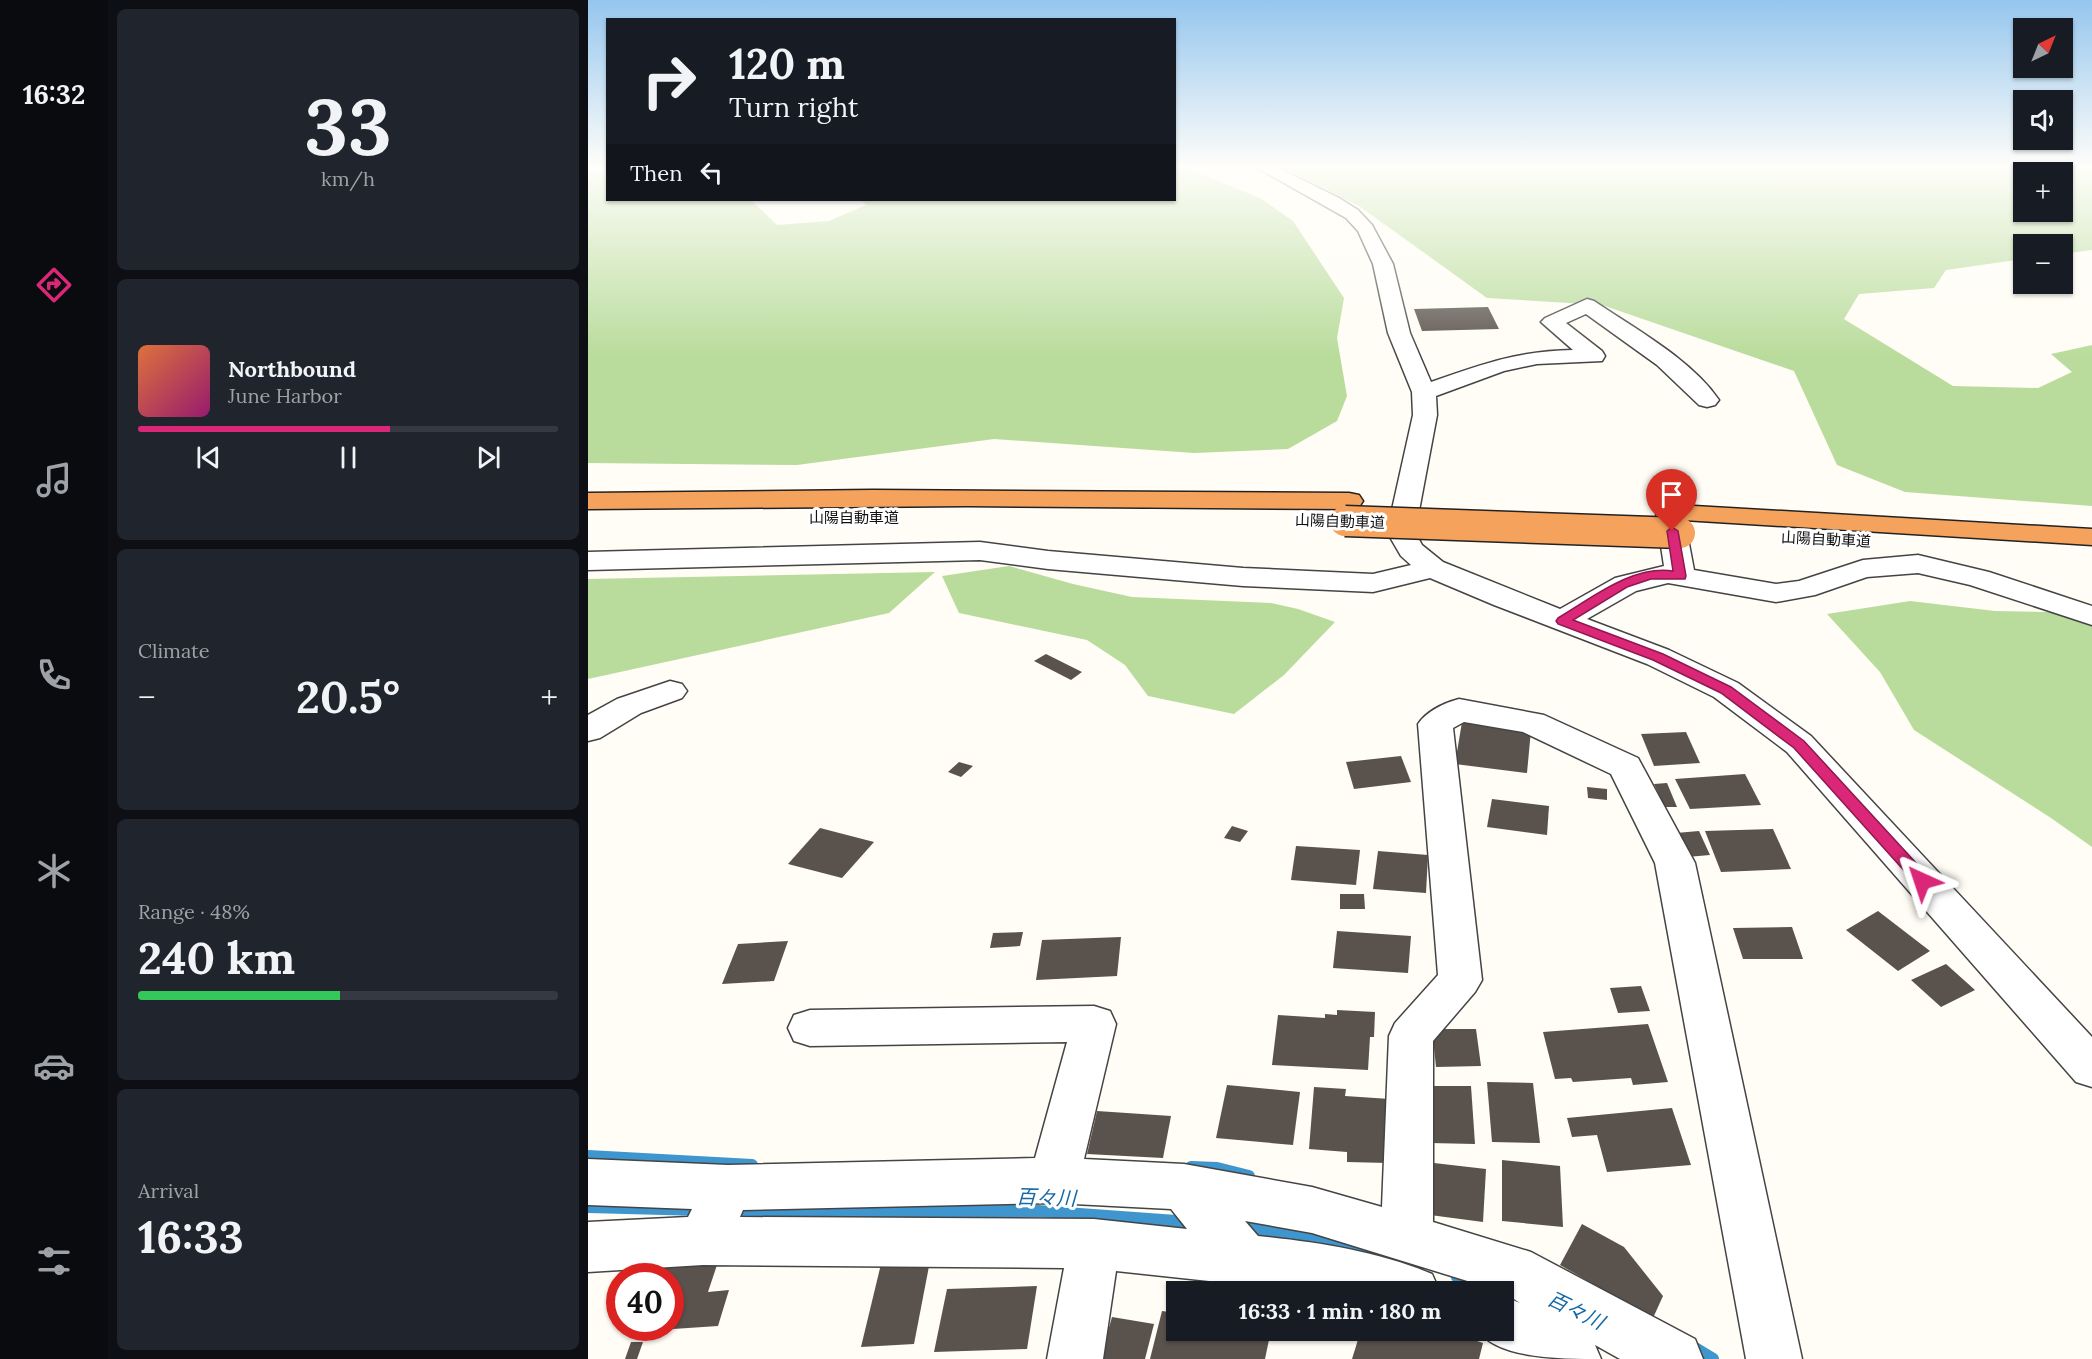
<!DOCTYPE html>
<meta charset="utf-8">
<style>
:root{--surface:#171b24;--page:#20242c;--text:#f1f3f6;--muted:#9ea1a6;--line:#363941;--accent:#db2777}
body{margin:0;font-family:Lora,"Noto Sans JP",serif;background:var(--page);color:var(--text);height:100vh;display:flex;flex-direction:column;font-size:22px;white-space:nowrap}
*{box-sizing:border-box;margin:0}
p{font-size:20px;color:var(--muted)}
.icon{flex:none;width:33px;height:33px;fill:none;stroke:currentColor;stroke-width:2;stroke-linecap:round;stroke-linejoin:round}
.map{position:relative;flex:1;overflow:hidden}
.drawer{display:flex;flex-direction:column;gap:9px;padding:9px;background:#0d0f14;width:480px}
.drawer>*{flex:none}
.guide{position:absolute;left:18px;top:18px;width:570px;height:183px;border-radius:0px;box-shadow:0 2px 4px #0004;background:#171b24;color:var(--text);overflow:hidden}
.needle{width:39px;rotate:43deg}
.fabs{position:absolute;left:1425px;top:18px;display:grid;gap:12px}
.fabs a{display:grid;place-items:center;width:60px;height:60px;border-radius:0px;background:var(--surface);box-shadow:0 2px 4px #0004;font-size:30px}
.speed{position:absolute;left:18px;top:1263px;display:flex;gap:12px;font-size:30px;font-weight:700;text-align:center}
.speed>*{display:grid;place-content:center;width:78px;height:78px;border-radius:50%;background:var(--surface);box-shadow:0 2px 4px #0004;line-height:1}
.speed .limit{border:9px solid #d22;background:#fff;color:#111}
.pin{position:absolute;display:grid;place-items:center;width:51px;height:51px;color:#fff;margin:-62px -26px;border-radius:50% 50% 50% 0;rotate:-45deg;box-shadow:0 0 6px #0007}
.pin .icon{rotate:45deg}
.me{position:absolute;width:66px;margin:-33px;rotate:318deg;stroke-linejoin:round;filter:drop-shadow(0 0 4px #0008)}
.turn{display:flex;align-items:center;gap:21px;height:126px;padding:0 24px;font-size:27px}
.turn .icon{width:78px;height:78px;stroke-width:2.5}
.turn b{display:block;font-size:42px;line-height:51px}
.then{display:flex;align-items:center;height:57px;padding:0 24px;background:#0003;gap:12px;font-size:22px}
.big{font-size:45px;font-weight:700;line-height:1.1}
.drawer .tile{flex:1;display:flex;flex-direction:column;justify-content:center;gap:9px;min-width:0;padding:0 21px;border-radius:9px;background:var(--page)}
.drawer .dial{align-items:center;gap:0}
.dial b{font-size:78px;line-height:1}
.song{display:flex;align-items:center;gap:18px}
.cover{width:72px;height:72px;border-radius:9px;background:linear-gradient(135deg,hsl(20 70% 55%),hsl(320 70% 35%))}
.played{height:6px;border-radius:3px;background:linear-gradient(90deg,var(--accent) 60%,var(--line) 60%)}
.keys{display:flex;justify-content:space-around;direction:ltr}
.heat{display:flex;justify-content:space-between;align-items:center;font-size:33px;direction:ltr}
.charge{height:9px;border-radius:4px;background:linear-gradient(90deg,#34c759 48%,var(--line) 0)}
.trip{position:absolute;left:578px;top:1281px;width:348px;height:60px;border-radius:0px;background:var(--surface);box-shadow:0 2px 4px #0004;font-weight:700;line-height:60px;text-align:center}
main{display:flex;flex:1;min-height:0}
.menu{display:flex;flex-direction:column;width:108px;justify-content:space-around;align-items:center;background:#090b0e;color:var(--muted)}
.menu .icon{width:42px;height:42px}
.menu .active{color:var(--accent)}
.menu b{font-size:27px;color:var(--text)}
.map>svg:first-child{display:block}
</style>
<main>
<nav class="menu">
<b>16:32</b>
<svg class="icon active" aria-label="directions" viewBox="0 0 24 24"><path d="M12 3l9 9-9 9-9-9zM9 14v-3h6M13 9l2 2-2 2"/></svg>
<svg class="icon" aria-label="music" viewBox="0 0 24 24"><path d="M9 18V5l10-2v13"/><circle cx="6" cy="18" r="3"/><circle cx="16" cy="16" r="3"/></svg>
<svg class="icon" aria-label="phone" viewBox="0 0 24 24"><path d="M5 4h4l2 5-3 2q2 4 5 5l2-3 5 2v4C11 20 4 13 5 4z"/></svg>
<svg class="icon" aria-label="climate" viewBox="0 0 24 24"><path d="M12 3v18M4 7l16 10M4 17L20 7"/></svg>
<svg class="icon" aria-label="car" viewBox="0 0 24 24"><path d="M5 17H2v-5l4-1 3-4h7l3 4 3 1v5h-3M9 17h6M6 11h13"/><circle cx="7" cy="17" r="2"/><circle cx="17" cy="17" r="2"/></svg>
<svg class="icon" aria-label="filters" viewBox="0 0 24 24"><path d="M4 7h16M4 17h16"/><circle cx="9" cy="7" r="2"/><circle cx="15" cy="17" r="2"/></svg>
</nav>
<section class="drawer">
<div class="tile dial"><b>33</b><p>km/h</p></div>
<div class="tile">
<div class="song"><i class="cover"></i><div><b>Northbound</b><p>June Harbor</p></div></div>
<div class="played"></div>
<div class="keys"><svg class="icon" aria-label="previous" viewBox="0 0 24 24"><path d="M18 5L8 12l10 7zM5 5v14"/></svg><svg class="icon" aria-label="pause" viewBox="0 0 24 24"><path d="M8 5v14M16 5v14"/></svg><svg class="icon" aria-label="next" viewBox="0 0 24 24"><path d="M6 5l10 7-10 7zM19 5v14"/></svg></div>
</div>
<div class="tile"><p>Climate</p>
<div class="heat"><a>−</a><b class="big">20.5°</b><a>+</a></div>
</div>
<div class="tile"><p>Range · 48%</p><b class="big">240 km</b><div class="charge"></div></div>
<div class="tile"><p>Arrival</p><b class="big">16:33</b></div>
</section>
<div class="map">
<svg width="1504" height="1359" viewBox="0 0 1504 1359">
<rect width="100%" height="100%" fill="#fffdf5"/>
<!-- forest -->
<g fill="#b9dc9c" fill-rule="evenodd">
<polygon points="587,166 593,166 672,198 705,221 756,298 749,338 759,396 749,421 700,449 606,453 406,439 209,465 0,463 0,171 19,174 20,200 163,200 189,225 241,221 278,205 272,200 586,200"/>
<path d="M691,166H1504V250L1475,254L1474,244H1436L1435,259L1358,270L1346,288L1271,294L1256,319L1365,386L1450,388L1484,372L1463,354L1504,345V506L1317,492L1249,465L1206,371L1014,305L899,298L771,206ZM1436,172H1474V212H1436Z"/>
<polygon points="421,566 485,584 544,597 683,603 710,609 747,622 696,675 646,714 560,696 537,665 499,640 371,613 354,576"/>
<polygon points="347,572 301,613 0,679 0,579"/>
<polygon points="1322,601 1407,611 1504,613 1504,847 1463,818 1326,730 1292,672 1239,614"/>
</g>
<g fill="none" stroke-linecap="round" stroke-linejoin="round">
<!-- stream -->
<g stroke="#3f96cf" stroke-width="12">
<polyline points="0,1156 164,1165"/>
<polyline points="603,1167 629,1168 661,1176"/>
<polyline points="0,1207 114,1210"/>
<polyline points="144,1212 450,1211 602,1222"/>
<polyline points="653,1228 679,1230 817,1261"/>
<polyline points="869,1277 906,1292"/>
<polyline points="915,1295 937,1304"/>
<polyline points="1102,1345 1125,1359"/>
</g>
</g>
<!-- building -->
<g fill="#5a524d">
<polygon points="900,307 911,329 834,331 826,309"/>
<polygon points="458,654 494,672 483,680 446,661"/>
<polygon points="874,722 943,730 939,773 867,764"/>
<polygon points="1098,732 1112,763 1066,766 1053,734"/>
<polygon points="813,756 823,782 766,789 758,762"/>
<polygon points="371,762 385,766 373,777 360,772"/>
<polygon points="1157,774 1173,805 1102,809 1087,779"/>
<polygon points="1079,783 1089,807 1077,807 1066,784"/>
<polygon points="999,787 1019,789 1019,800 1000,798"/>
<polygon points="904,799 961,806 959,835 899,827"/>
<polygon points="644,826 660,831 652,842 636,838"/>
<polygon points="232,828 286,842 254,878 200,864"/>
<polygon points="1185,829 1203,869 1133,872 1117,831"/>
<polygon points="1111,831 1122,855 1099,857 1088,833"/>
<polygon points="708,846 772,850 768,885 703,880"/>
<polygon points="790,851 840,855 838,893 785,889"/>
<polygon points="752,894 776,894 777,909 752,909"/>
<polygon points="1290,911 1342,951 1310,971 1258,930"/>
<polygon points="1204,927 1215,959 1155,959 1145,928"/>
<polygon points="749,931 823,936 820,973 745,968"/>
<polygon points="435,932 432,946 402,948 405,933"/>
<polygon points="533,937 529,976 448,980 454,940"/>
<polygon points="200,941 186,981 134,984 150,944"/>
<polygon points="1358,964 1387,990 1353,1007 1323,980"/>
<polygon points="1053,986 1062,1011 1030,1013 1022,988"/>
<polygon points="749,1010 787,1012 786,1037 782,1037 780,1070 684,1065 690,1015 737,1018 737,1014 749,1015"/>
<polygon points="1060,1024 1080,1082 1045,1085 1043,1078 985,1082 983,1078 967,1079 955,1032"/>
<polygon points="844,1029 888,1029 893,1066 848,1067"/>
<polygon points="899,1082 945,1083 952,1143 904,1142"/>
<polygon points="639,1085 712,1092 705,1145 628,1138"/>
<polygon points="840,1086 883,1086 887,1144 842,1143"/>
<polygon points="726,1087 758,1089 757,1096 802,1099 800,1163 759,1162 759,1152 721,1149"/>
<polygon points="1084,1108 1103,1165 1019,1172 1009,1135 984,1137 979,1118"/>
<polygon points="509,1111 583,1116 575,1158 499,1154"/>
<polygon points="914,1160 972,1166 975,1227 914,1221"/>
<polygon points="846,1163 898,1169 895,1222 842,1215"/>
<polygon points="994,1224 1036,1247 1075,1296 1065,1318 972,1265"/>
<polygon points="131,1259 120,1292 141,1290 130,1326 55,1331 56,1328 82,1328 82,1276 73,1276 78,1264"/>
<polygon points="342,1261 326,1344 273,1347 293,1264"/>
<polygon points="449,1286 439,1349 346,1352 359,1289"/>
<polygon points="574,1311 588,1313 588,1330 683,1330 677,1359 562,1359"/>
<polygon points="524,1317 566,1324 557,1359 512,1359"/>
<polygon points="773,1330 857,1330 895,1343 891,1359 764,1359"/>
<polygon points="43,1342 55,1342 49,1359 37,1359"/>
</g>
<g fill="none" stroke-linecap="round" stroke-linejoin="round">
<!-- minor casing -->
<g stroke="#444" stroke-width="3">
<g id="minor">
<path d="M666,166H686L751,198L770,210L784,225L805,264L822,333L843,382C894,364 930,351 985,350L953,322L957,318L999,299L1006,301C1047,329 1103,359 1131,400L1127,405L1119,407L1111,405L1069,365L998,314L978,323L1014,351L1017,356L1014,361L949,364L916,371L848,396L849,415L827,532L834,545L855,562L972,609L1027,578L1076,566L1064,486L1068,480L1077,478L1086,480L1090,486L1106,570L1188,584L1211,581L1275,560L1330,555L1401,572L1504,606V625L1382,585L1330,573L1279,577L1227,595L1188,602L1080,583L1048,591L999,619L1081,650L1150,683L1223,736L1504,1037V1087L1488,1082L1199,752L1126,697L1059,664L906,605L842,578L785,592L655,586L460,569L392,560L0,570V552L392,542L460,551L655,568L785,574L823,565L813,556L799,532L825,415L824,392L800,333L785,264L770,231L758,218Z"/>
<polygon points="82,681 94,684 99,691 94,698 53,713 12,738 0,741 0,715 29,699"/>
<path d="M871,699L956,715L1050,758L1107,863L1214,1359H1158L1067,863L1023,774L935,732L876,722L865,728L894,980L887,992L845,1041V1222L943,1252L1107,1339L1115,1359H1032L1007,1345L1013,1359C977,1359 907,1359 891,1330H915V1296L932,1303L915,1292L724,1233L657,1221L670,1236C729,1242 789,1251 844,1274L852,1292H723L528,1271L515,1359H459L476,1268L115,1265L0,1272V1222L100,1217L104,1209L0,1205V1159L140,1165L447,1158L479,1042L222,1046L206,1041L200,1028L206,1015L222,1010L506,1006L522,1011L528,1024L496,1159L596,1164L724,1187L794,1207L801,1036L807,1023L850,975L830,724C839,711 856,703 871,699ZM466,1203L583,1209L599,1229L506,1219L152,1217L155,1210Z"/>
</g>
</g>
<!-- highway casing -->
<g stroke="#222" stroke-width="3">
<g id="highway">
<polygon points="285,490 761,493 771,495 775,501 771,507 761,509 380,506 0,509 0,493"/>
<polygon points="1089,505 1504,529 1504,545 1079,519 1075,513 1079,507"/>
</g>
</g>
<!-- minor -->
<use href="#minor" fill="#fff" fill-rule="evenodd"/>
<!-- highway -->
<use href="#highway" fill="#f5a25d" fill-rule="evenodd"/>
<!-- highway-bridge casing -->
<g stroke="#222" stroke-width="33" stroke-linecap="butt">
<polyline id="highway-bridge" points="757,521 1092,533"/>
</g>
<!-- highway-bridge -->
<use href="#highway-bridge" stroke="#f5a25d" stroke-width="30"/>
</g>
<!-- sky -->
<linearGradient id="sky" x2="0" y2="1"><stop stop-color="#95c6ee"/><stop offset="0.47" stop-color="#fffefa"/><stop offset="1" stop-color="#fffefa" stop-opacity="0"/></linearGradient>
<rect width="1504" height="356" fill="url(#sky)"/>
<!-- route -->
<path fill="#db2777" stroke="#8e194d" stroke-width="1.5" d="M1084,527L1090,531L1098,576L1097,579H1063L1039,587L985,620L1075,654L1143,687L1216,741L1340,876L1343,881L1340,885H1329L1206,748L1133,693L1065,660L970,624L968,621L970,618C1004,598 1044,565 1085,571L1079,531Z"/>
<g text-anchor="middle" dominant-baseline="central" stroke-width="6" stroke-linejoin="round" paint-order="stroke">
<!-- street labels -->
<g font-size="15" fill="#111" stroke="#fff">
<text x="266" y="517">山陽自動車道</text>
<text transform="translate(752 521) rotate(2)">山陽自動車道</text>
<text transform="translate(1238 539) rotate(3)">山陽自動車道</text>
</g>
<!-- near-water labels -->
<g font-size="20" font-style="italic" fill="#1768a6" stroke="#fff">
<text transform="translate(458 1197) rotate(2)">百々川</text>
<text transform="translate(988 1310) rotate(26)">百々川</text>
</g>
</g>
</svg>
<div class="fabs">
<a><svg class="needle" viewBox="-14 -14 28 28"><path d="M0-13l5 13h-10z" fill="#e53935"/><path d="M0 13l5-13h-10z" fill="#9ea1a6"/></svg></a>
<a><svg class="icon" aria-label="sound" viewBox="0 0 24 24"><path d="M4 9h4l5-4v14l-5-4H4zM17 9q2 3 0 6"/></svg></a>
<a>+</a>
<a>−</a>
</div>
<div class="speed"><div class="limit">40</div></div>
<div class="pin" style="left:1084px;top:531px;background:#d93025"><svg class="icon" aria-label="arrive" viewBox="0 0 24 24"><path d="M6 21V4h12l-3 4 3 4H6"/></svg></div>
<svg class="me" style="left:1334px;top:881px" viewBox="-20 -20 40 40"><path d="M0-17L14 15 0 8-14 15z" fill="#db2777" stroke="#fff" stroke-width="4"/></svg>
<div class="trip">16:33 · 1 min · 180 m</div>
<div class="guide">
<div class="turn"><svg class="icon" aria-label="right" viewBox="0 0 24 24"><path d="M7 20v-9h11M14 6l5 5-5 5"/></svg><div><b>120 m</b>Turn right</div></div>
<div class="then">Then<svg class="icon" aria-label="left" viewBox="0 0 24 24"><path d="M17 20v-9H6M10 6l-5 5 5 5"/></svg></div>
</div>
</div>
</main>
